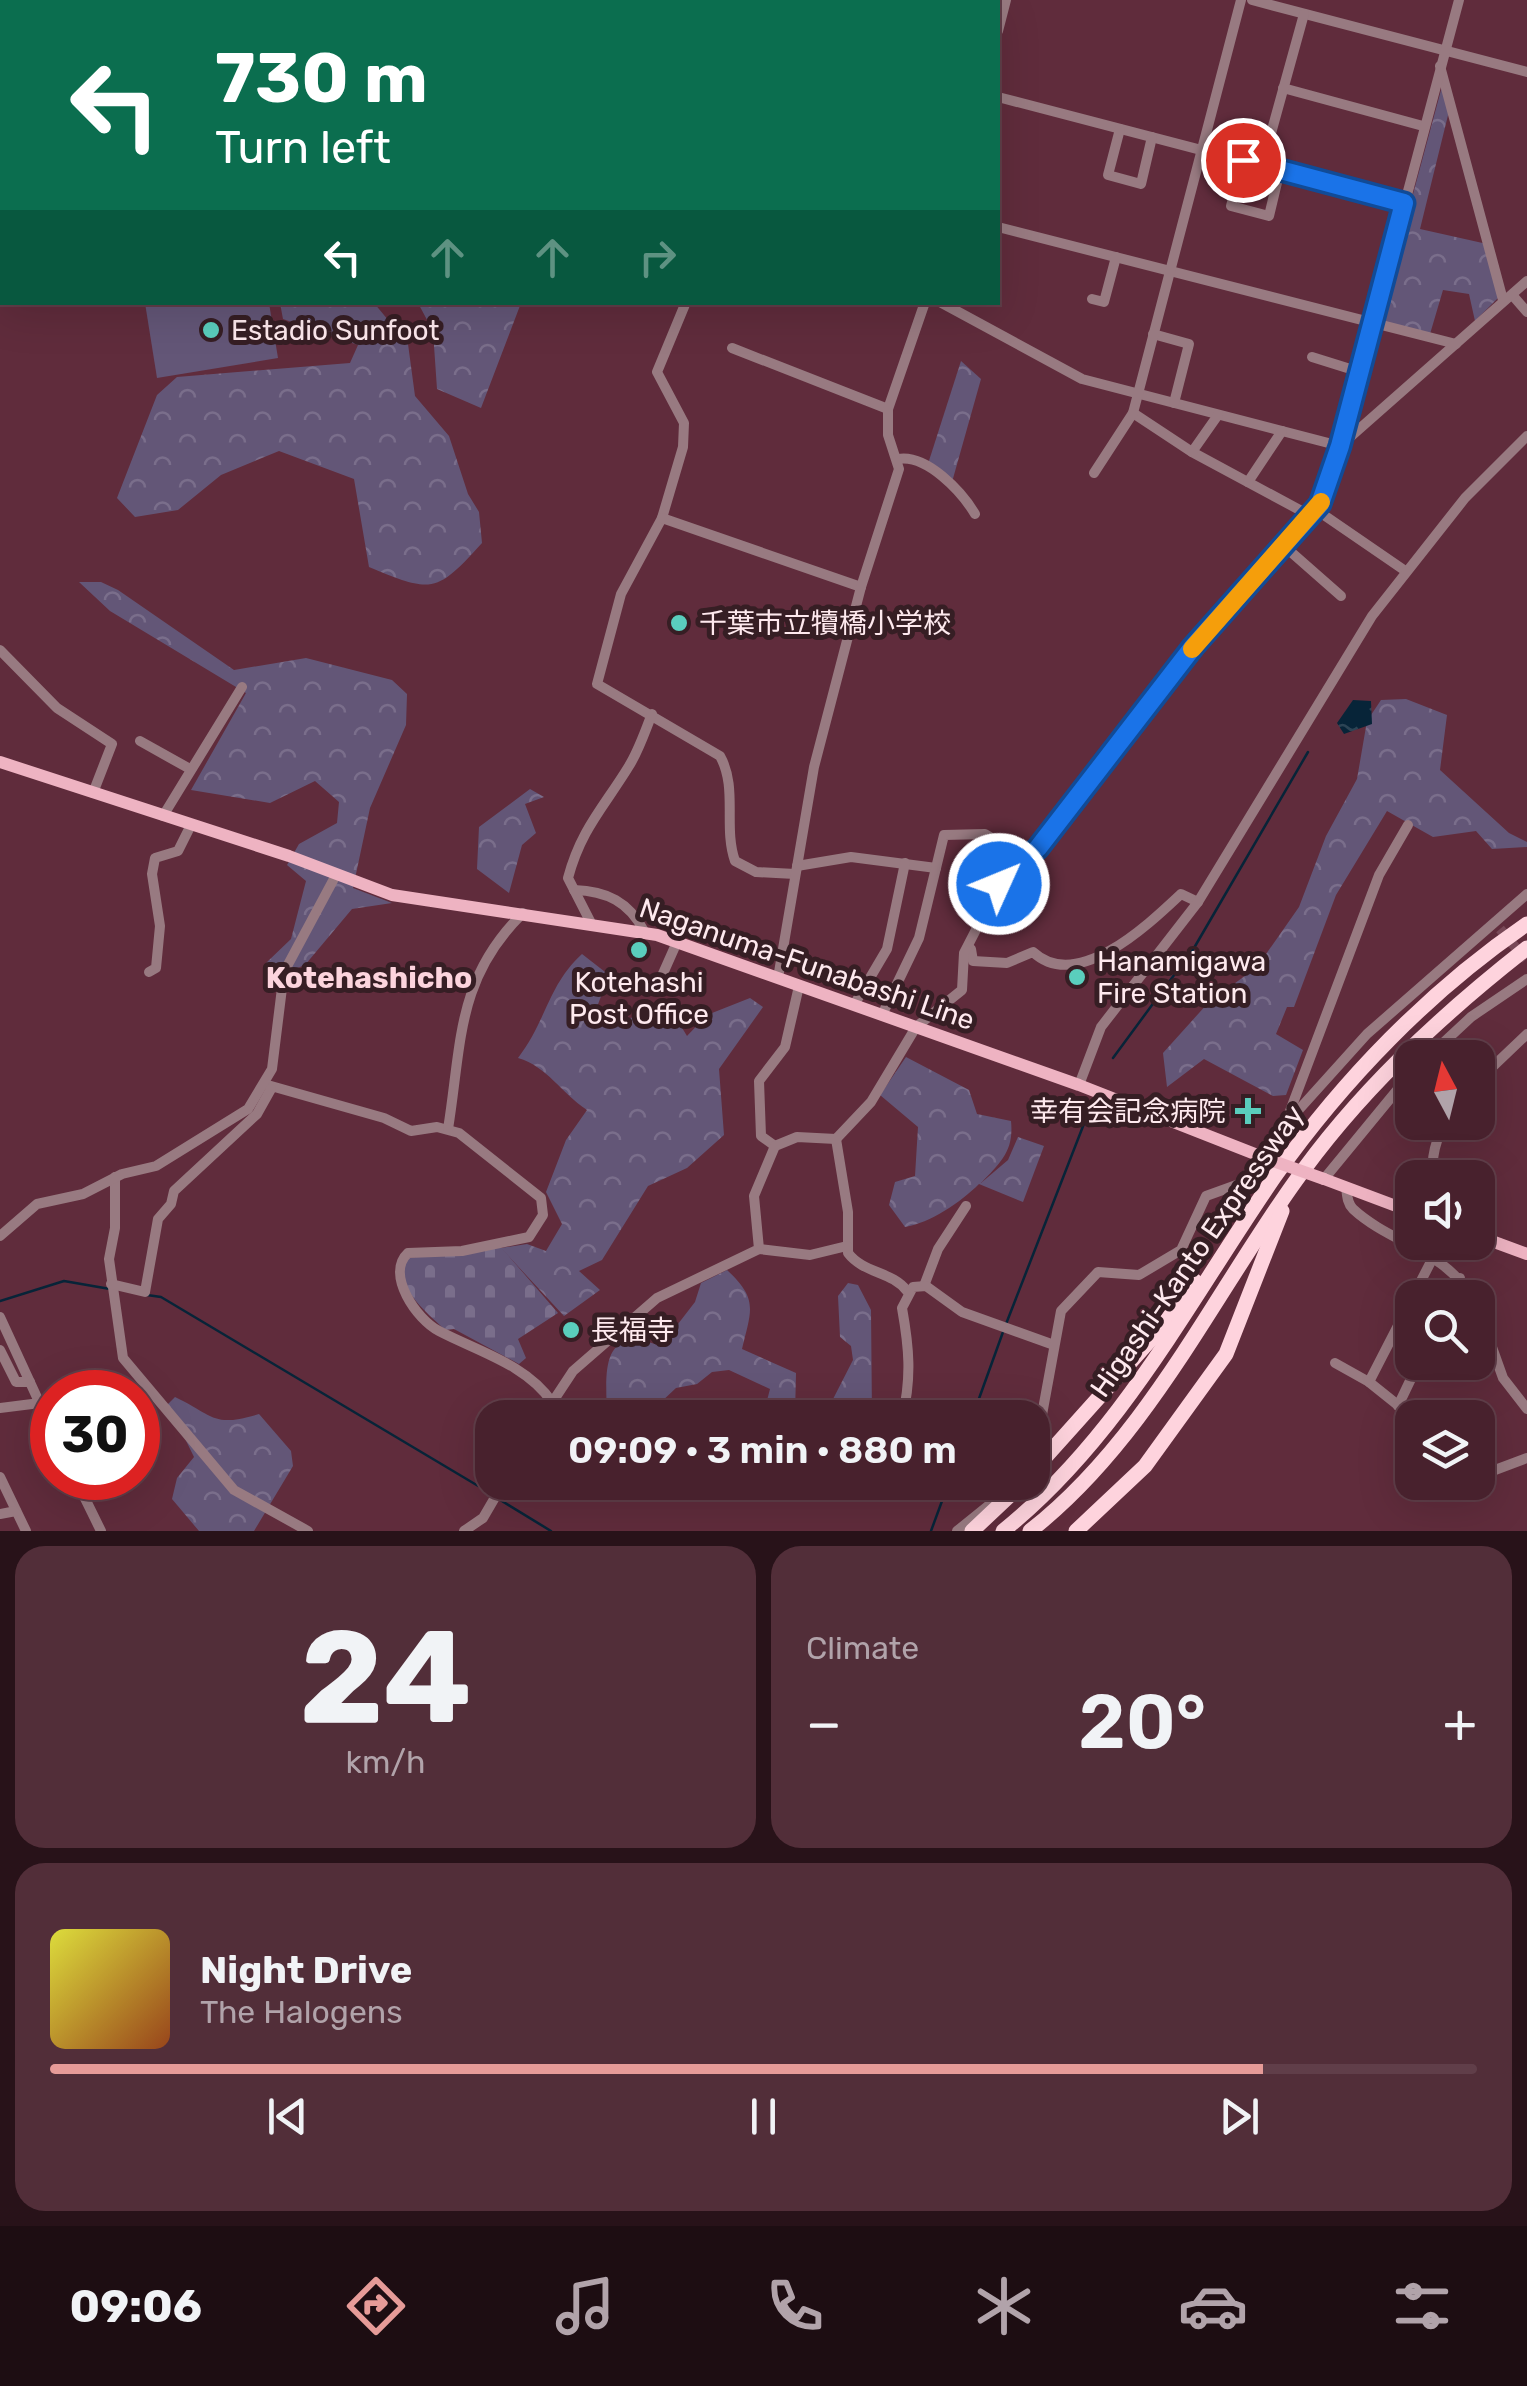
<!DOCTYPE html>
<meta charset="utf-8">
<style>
:root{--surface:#48212d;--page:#522e39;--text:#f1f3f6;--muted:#b1a3aa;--line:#603e49;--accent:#e69b98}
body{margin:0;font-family:Rubik,"Noto Sans JP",sans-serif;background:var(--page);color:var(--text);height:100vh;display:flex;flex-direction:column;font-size:38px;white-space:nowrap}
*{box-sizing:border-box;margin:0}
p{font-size:32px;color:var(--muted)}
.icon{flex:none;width:55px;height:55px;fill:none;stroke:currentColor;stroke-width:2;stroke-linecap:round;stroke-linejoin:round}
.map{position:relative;height:1531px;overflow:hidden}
.sheet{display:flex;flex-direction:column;gap:15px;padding:15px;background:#281219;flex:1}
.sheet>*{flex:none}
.guide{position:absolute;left:0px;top:0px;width:1000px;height:305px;box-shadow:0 10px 40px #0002,0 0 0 2px var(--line);background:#0b6e4f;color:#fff;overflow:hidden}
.needle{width:65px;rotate:353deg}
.fabs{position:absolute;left:1395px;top:1040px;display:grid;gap:20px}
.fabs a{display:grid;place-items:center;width:100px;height:100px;border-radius:20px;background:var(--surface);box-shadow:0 10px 40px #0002,0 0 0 2px var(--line);font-size:50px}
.speed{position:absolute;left:30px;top:1370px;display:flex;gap:20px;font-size:50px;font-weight:700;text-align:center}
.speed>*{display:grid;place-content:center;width:130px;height:130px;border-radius:50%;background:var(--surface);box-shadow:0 10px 40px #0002,0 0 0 2px var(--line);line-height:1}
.speed .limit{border:15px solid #d22;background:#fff;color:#111}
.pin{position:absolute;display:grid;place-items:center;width:85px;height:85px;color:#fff;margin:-42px;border:5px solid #fff;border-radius:50%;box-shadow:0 2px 10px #0007}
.me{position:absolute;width:110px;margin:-55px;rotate:46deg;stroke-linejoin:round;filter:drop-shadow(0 0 8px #0008)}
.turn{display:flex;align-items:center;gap:35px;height:210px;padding:0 50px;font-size:45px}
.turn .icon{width:130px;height:130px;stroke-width:2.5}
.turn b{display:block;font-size:70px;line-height:85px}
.lanes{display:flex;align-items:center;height:95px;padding:0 50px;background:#0003;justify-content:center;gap:50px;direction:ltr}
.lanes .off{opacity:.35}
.big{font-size:75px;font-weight:600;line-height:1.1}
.sheet .tile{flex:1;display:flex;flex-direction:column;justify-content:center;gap:15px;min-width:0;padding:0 35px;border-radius:30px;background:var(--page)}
.sheet .dial{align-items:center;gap:0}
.dial b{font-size:130px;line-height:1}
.song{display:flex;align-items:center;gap:30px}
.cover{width:120px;height:120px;border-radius:15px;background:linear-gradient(135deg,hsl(60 70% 55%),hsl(20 70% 35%))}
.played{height:10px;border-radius:5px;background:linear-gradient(90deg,var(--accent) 85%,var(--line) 85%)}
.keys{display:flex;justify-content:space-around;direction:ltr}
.heat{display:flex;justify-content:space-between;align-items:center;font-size:55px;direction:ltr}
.sheet .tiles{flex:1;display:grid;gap:15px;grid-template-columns:1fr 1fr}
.tile:last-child{grid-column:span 2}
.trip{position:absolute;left:475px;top:1400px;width:575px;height:100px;border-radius:30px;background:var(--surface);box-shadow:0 10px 40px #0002,0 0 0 2px var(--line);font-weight:600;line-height:100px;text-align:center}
.dock{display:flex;height:160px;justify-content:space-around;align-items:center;background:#1d0d12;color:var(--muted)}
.dock .icon{width:70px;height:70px}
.dock .on{color:var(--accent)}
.dock b{font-size:45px;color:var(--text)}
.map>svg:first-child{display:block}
</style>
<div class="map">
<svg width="1527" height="1531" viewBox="0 0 1527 1531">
<defs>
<pattern id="forest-crowns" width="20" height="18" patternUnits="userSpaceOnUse" patternTransform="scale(2.5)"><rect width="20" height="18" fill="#635677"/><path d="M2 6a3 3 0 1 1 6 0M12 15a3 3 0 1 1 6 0" fill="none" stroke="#7a6e8b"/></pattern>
<pattern id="cemetery-stones" width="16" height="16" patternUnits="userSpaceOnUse" patternTransform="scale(2.5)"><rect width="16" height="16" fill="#635677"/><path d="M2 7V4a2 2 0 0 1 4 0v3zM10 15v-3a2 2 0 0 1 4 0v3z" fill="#7a6e8b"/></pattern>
<pattern id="water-ripples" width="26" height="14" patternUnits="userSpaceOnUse" patternTransform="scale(2.5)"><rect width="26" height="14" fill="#072438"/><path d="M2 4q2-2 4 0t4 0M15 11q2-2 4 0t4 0" fill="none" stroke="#2c4455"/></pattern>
</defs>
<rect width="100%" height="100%" fill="#602c3c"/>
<!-- grass -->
<polygon fill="#635677" points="145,303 269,303 278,358 157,378"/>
<!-- forest -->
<g fill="url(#forest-crowns)">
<polygon points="1444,79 1451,103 1420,229 1487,244 1499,297 1475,321 1469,294 1443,290 1430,334 1383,322 1381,313"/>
<path d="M280,303H374L408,344L415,396L449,436L468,494L479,512L482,543C436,594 432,593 369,567L354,479L279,451L221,475L178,510L135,517L117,498L157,395L177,377L350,363L358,345L283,319Z"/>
<polygon points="418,303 521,303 481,408 437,389 433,331"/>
<polygon points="961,361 981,379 952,482 927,467"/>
<polygon points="79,582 101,582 118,590 234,670 306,658 392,680 407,694 406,725 370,808 353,888 392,903 352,909 305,965 275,977 266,963 291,939 306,881 287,865 299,844 337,823 339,802 315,781 270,803 191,790 246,693 110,611"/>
<polygon points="1406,699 1447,715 1440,770 1509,833 1527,842 1527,847 1492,849 1476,831 1433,837 1387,811 1336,895 1294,1007 1287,1007 1276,1034 1303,1050 1286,1095 1273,1096 1204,1059 1167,1087 1163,1053 1208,1003 1257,967 1299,907 1326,836 1357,779 1367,721 1381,700"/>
<polygon points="530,789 544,797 525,804 536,833 522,845 509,893 477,869 479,827"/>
<path d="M582,954L609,975L597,1007L617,1021L639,1016L657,1018L670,1008L687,1036L707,1015L750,998L763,1007L719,1069L724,1135L687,1168L648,1186L602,1260L579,1271L600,1290L564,1316L501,1248L527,1244L546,1251L562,1224L546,1192L566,1140L587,1110C560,1092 548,1067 518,1058C547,1020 548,985 582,954Z"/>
<path d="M906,1057L969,1090L977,1114L1011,1121C1014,1151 1001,1162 981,1183L1008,1160L1018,1137L1044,1146L1023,1202L979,1184C961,1202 930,1223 905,1227L889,1205L895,1182L915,1176L918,1127L880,1095Z"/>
<path d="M727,1270C759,1300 751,1310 742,1349L796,1373L795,1415L801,1417H718L723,1407L763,1416L770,1389L729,1370L712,1372L697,1384L676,1388L645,1417H607C606,1372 599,1324 661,1346L695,1302L701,1283Z"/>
<polygon points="848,1283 858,1285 871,1310 872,1417 852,1417 831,1403 853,1360 851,1346 840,1337 838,1296"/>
<path d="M175,1397C215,1416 212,1428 259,1414L291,1451L293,1466L254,1531H199L172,1499L177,1478L194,1457L168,1404Z"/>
</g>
<!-- cemetery -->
<path fill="url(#cemetery-stones)" d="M500,1246L558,1313L518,1339L526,1358L519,1364L454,1329L445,1330C428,1313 389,1284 409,1258Z"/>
<!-- water -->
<polygon fill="url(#water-ripples)" points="1353,700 1371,701 1372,724 1344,734 1337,723"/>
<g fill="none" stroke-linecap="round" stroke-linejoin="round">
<!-- stream -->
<g stroke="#072438" stroke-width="2.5">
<polyline points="1113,1058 1194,948 1308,752"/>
<polyline points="147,1295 161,1297 490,1493"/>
<polyline points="0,1301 64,1281 110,1289"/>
<polyline points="1006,1324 1087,1116"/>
<polyline points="972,1418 1003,1332"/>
<polyline points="497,1498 551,1531"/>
<polyline points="931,1531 949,1482"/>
</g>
<!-- minor-tunnel -->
<polyline stroke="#784857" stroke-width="10" stroke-dasharray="10 5" stroke-linecap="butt" points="1500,929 1527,961"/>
<!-- minor -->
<g stroke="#987a81" stroke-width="10">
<polyline points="192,0 195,2"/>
<polyline points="624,0 633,2"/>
<polyline points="1252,0 1527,72"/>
<polyline points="66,2 67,0"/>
<polyline points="304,2 305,0"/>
<polyline points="522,2 523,0"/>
<polyline points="740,2 740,0"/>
<polyline points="792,2 793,0"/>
<polyline points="998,31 1006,0"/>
<polyline points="1440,66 1503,300"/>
<polyline points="1283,88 1423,126"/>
<polyline points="998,97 1404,203"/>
<polyline points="1120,129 1108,175 1141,184 1152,137"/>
<polyline points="1243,161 1231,206 1269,216 1280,170"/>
<polyline points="1262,166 1304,14"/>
<polyline points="0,189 2,181"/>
<polyline points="998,227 1456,344"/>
<polyline points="0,236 2,235"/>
<polyline points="1514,297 1527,312"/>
<polyline points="1092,299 1104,302 1116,257"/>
<path d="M686,302L657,372L684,423L683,447L662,518L621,594L597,684L720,756C738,788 723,827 735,861L756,872L795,874"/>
<polyline points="940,302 1082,379 1340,446 1459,0"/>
<polyline points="1153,334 1189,344 1174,403"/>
<polyline points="732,348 888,409"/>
<polyline points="1312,357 1360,372"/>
<polyline points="1133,413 1192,452 1309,515"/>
<polyline points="1192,452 1218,415"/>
<path d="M898,459C927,454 962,492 975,514"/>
<polyline points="1094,473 1133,413 1241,0"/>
<polyline points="1248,482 1282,431"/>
<polyline points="1315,509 1404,570"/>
<polyline points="662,518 861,587"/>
<polyline points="1283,545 1341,596"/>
<polyline points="0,650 57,708 112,744 93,793"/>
<polyline points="140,741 190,769"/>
<polyline points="163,816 242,687"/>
<polyline points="797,866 851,857 936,868"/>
<path d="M574,890C607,891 629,902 644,931"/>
<path d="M590,921L568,878C581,829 604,807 629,766C639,750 645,731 652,714"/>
<path d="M971,949L973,961L1007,963L1033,952C1077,993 1148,925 1181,894L1198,902"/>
<polyline points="149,972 156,968 160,926 152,874 155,858 178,851 191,825"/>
<polyline points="661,978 677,942"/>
<polyline points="778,978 814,767 861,587 899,469 888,435 888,409 925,302"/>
<polyline points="854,1005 887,949 905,863"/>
<polyline points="882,1015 919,938 944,835 985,834 1026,858"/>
<polyline points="1427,1058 1471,1017 1527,979"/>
<path d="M264,1084L384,1118L411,1131L437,1127L459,1133L541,1198L543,1215L529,1237L462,1251L408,1253C385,1274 417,1320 439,1331C477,1351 526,1364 552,1402"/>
<polyline points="1079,1085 1101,1027 1198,902 1372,616 1465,498 1527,436"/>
<polyline points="1478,1096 1487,1072 1527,1034"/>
<polyline points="1287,1119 1379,875 1408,825"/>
<path d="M448,1129C462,1042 456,979 523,913"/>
<path d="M836,1139L848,1212V1253C864,1274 892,1271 907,1291"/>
<polyline points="775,1146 761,1136 759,1081 785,1047 799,986"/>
<polyline points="1270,1160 1285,1125 1367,1034 1527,894"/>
<polyline points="115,1177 115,1228 109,1259 123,1358 234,1490 308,1531"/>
<path d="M1434,1178C1430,1160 1436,1136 1447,1122"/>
<polyline points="1324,1179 1412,1072"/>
<path d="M1346,1187C1347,1195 1347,1203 1353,1209C1391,1244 1444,1249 1472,1298"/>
<polyline points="0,1236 37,1204 83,1194 122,1174 156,1166 248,1109 272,1069 284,972 336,875"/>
<polyline points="759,1249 810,1255 847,1246"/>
<polyline points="111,1284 145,1292 158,1219 171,1204 174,1191 257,1114 271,1089"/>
<polyline points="924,1286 938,1249 966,1206"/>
<polyline points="1451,1298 1460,1278"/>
<polyline points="1478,1308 1503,1378 1527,1409"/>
<polyline points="0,1317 52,1430"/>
<polyline points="0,1350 16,1382 30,1382"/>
<polyline points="1335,1363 1369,1382 1414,1418"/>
<polyline points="1369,1382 1441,1242"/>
<polyline points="1398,1406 1419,1362"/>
<polyline points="0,1408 40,1403"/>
<polyline points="542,1418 573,1371 657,1298 759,1249 754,1196 775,1146 797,1137 836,1139 871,1102 916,1027 962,990 964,953 999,885 1038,848 1193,647 1320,503 1340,446 1527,281"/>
<path d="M902,1418C912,1378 909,1347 902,1308L913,1287L926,1286L962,1312L1054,1345"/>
<polyline points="1032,1438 1039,1431 1061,1311 1098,1272 1139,1275 1181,1250 1206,1196 1242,1183 1259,1156"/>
<polyline points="1478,1459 1495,1470 1527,1458"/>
<polyline points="0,1477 26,1531"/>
<polyline points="75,1478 101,1531"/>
<polyline points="641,1482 655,1490 679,1482"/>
<polyline points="0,1514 16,1511"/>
<polyline points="464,1531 483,1518 504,1482"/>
<polyline points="957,1531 993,1502 1000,1482"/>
</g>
<!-- major -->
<g stroke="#eeb3c2" stroke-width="12">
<polyline points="0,762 289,856 392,895 657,935 1079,1085 1270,1160"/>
<polyline points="1324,1179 1412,1212"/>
<polyline points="1478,1236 1527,1254"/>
</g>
<!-- highway -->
<g stroke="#fed3dd" stroke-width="15">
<polyline points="1032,1472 1162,1327 1195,1281"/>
<polyline points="972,1531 1024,1482"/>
<path d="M1003,1531C1121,1436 1190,1299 1275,1176C1343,1080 1429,991 1527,924"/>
<path d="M1030,1531C1144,1442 1210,1302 1292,1186C1356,1094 1439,1017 1527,948"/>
<polyline points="1076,1531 1145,1466 1226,1354 1282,1211"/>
</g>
<!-- major-bridge -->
<polyline stroke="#eeb3c2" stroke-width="12" points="1270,1160 1324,1179"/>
</g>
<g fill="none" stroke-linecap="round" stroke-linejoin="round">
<!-- route casing -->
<g stroke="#114b97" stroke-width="25">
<polyline id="route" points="999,884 1038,848 1193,647 1320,504 1340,446 1404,203 1243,160"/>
</g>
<!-- route -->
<use href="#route" stroke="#1a73e8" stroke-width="18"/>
<!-- slow -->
<polyline stroke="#f59e0b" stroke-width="18" points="1192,649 1321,502"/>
</g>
<!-- markers -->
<g fill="#5acebd" stroke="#361e24" stroke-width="4">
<circle cx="211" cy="330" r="10"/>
<circle cx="679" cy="623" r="10"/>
<circle cx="639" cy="950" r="10"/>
<circle cx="1077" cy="977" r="10"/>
<path d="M1243 1096h10v10h10v10h-10v10h-10v-10h-10v-10h10z"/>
<circle cx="571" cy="1330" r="10"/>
</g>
<g text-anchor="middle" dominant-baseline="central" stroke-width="10" stroke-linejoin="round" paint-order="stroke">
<!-- poi labels -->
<g font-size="28" fill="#fee9ee" stroke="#361e24" text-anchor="start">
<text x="231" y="330">Estadio Sunfoot</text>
<text x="699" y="623">千葉市立犢橋小学校</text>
<text x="1097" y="961">Hanamigawa<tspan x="1097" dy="32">Fire Station</tspan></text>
<text x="639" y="982" text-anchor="middle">Kotehashi<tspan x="639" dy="32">Post Office</tspan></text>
<text x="1226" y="1111" text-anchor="end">幸有会記念病院</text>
<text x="591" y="1330">長福寺</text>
</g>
<!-- street labels -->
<g font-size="28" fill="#fee9ee" stroke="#361e24">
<text transform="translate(807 964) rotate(19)">Naganuma-Funabashi Line</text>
<text transform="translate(1197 1251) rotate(-55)">Higashi-Kanto Expressway</text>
</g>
<!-- neighbourhood labels -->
<g font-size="30" font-weight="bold" fill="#fcd4dd" stroke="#361e24">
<text x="369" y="978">Kotehashicho</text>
</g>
</g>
</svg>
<div class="fabs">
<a><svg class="needle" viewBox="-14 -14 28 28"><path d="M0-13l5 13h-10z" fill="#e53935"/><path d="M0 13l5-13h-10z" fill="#b1a3aa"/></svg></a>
<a><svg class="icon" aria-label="sound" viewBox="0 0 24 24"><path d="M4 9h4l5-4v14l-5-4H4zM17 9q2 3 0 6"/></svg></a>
<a><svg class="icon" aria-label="search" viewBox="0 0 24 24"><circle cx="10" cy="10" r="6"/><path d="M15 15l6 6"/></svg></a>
<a><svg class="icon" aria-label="layers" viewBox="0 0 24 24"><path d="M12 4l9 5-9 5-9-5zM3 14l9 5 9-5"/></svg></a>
</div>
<div class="speed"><div class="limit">30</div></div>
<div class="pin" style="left:1243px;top:160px;background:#d93025"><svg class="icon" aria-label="arrive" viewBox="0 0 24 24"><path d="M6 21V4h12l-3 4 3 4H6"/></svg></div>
<svg class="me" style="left:999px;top:884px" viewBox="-20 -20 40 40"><circle r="17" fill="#1a73e8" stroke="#fff" stroke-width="3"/><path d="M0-11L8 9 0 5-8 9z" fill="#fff"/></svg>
<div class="trip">09:09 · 3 min · 880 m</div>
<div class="guide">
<div class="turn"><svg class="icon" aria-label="left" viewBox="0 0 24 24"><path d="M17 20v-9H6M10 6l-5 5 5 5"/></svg><div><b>730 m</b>Turn left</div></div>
<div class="lanes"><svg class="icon" aria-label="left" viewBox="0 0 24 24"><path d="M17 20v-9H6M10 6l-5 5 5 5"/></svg><svg class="icon off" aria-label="ahead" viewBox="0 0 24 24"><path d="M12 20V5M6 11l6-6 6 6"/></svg><svg class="icon off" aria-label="ahead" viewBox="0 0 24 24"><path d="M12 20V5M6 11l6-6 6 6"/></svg><svg class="icon off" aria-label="right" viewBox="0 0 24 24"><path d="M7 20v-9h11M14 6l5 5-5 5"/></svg></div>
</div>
</div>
<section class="sheet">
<div class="tiles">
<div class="tile dial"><b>24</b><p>km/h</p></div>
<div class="tile"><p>Climate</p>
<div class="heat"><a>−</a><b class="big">20°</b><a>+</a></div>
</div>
<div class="tile">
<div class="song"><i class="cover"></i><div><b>Night Drive</b><p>The Halogens</p></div></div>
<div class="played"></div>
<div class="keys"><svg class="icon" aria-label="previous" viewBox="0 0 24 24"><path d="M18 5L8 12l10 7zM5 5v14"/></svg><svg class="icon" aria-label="pause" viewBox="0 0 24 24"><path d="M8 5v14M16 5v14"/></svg><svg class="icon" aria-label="next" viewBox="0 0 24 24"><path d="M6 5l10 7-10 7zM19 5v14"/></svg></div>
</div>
</div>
</section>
<nav class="dock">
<b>09:06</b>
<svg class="icon on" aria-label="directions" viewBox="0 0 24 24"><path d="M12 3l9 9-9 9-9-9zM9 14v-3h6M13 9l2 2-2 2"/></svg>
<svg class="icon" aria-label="music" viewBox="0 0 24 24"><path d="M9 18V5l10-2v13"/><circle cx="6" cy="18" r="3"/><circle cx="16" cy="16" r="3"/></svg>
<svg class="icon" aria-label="phone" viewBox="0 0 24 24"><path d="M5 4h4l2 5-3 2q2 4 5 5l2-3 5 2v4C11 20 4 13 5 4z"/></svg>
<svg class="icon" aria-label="climate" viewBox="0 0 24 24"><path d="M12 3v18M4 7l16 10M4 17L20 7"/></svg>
<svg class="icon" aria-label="car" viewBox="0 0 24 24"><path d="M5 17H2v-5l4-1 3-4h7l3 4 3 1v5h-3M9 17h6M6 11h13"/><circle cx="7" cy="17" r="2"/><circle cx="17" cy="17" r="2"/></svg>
<svg class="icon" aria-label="filters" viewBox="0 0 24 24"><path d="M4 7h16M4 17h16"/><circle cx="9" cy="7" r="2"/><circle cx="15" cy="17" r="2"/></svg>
</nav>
